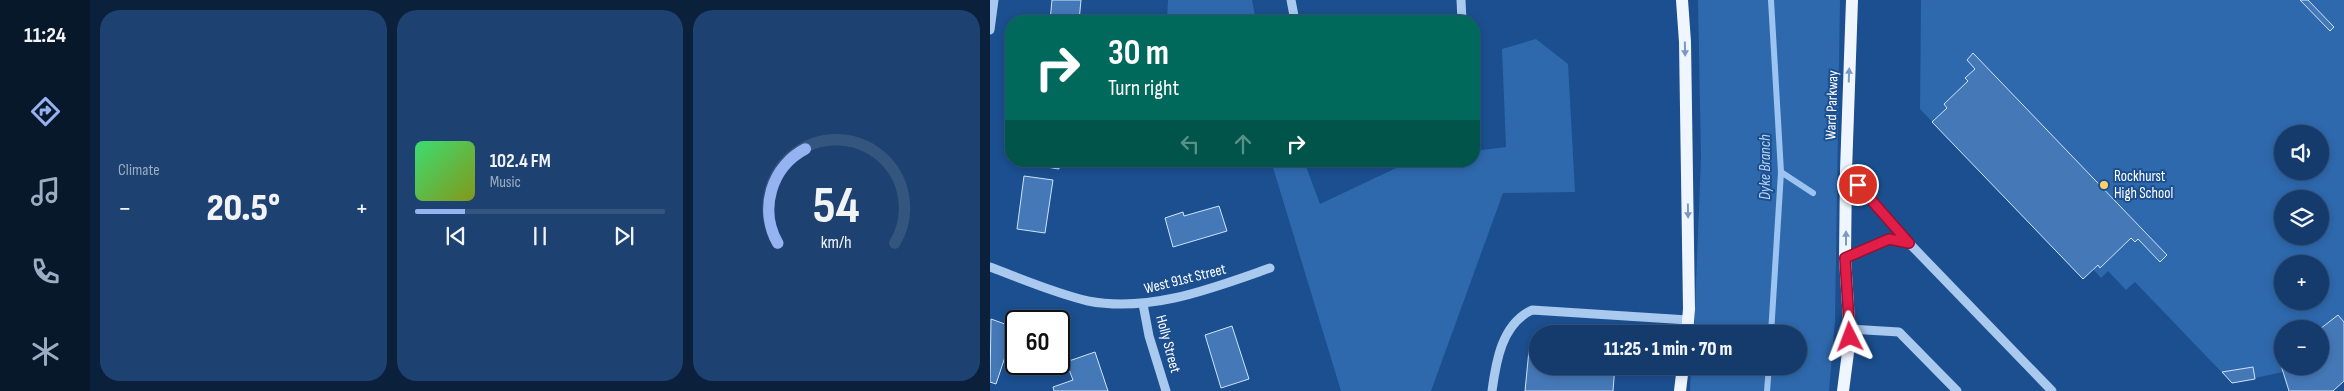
<!DOCTYPE html>
<meta charset="utf-8">
<style>
:root{--surface:#143b6b;--page:#1d4271;--text:#f1f3f6;--muted:#9dadc1;--line:#33557e;--accent:#95b2f1}
body{margin:0;font-family:"Sofia Sans Condensed",sans-serif;background:var(--page);color:var(--text);height:100vh;display:flex;flex-direction:column;font-size:19px;white-space:nowrap}
*{box-sizing:border-box;margin:0}
p{font-size:16px;color:var(--muted)}
.icon{flex:none;width:28px;height:28px;fill:none;stroke:currentColor;stroke-width:2;stroke-linecap:round;stroke-linejoin:round}
.map{position:relative;flex:1;overflow:hidden}
.side{display:flex;flex-direction:column;gap:10px;padding:10px;background:#0b203b;width:900px}
.side>*{flex:none}
.hud{position:absolute;left:15px;top:15px;width:475px;height:152px;border-radius:20px;box-shadow:0 2px 8px #0003,0 0 0 1px var(--line);background:#00695c;color:#fff;overflow:hidden}
.fabs{position:absolute;left:1284px;top:125px;display:grid;gap:10px}
.fabs a{display:grid;place-items:center;width:55px;height:55px;border-radius:50%;background:var(--surface);box-shadow:0 2px 8px #0003,0 0 0 1px var(--line);font-size:25px}
.speed{position:absolute;left:15px;top:310px;display:flex;gap:10px;font-size:25px;font-weight:700;text-align:center}
.speed>*{display:grid;place-content:center;width:65px;height:65px;border-radius:50%;background:var(--surface);box-shadow:0 2px 8px #0003,0 0 0 1px var(--line);line-height:1}
.speed .limit{border:2px solid #111;border-radius:8px;background:#fff;color:#111}
.pin{position:absolute;display:grid;place-items:center;width:42px;height:42px;color:#fff;margin:-21px;border:2px solid #fff;border-radius:50%;box-shadow:0 1px 5px #0007}
.me{position:absolute;width:55px;margin:-28px;rotate:357deg;stroke-linejoin:round;filter:drop-shadow(0 0 4px #0008)}
.turn{display:flex;align-items:center;gap:18px;height:105px;padding:0 20px;font-size:22px}
.turn .icon{width:65px;height:65px;stroke-width:2.5}
.turn b{display:block;font-size:35px;line-height:42px}
.lanes{display:flex;align-items:center;height:48px;padding:0 20px;background:#0003;justify-content:center;gap:25px;direction:ltr}
.lanes .off{opacity:.35}
.big{font-size:38px;font-weight:800;line-height:1.1}
.side .card{flex:1;display:flex;flex-direction:column;justify-content:center;gap:8px;min-width:0;padding:0 18px;border-radius:20px;background:var(--page)}
.side .dial{align-items:center;gap:0}
.dial svg{height:130px;overflow:visible;fill:none;stroke:var(--line);stroke-width:7;stroke-linecap:round;text-anchor:middle}
.dial text{fill:var(--text);stroke:none}
.song{display:flex;align-items:center;gap:15px}
.cover{width:60px;height:60px;border-radius:8px;background:linear-gradient(135deg,hsl(140 70% 55%),hsl(70 70% 35%))}
.played{height:5px;border-radius:2px;background:linear-gradient(90deg,var(--accent) 20%,var(--line) 20%)}
.keys{display:flex;justify-content:space-around;direction:ltr}
.heat{display:flex;justify-content:space-between;align-items:center;font-size:28px;direction:ltr}
.side .tiles{flex:1;display:grid;gap:10px;grid-template-columns:repeat(3,1fr)}
.trip{position:absolute;left:539px;top:325px;width:278px;height:50px;border-radius:25px;background:var(--surface);box-shadow:0 2px 8px #0003,0 0 0 1px var(--line);font-weight:800;line-height:50px;text-align:center}
main{display:flex;flex:1;min-height:0}
.tab-bar{display:flex;flex-direction:column;width:90px;justify-content:space-around;align-items:center;background:#08182b;color:var(--muted)}
.tab-bar .icon{width:35px;height:35px}
.tab-bar .active{color:var(--accent)}
.tab-bar b{font-size:22px;color:var(--text)}
.map>svg:first-child{display:block}
</style>
<main>
<nav class="tab-bar">
<b>11:24</b>
<svg class="icon active" aria-label="directions" viewBox="0 0 24 24"><path d="M12 3l9 9-9 9-9-9zM9 14v-3h6M13 9l2 2-2 2"/></svg>
<svg class="icon" aria-label="music" viewBox="0 0 24 24"><path d="M9 18V5l10-2v13"/><circle cx="6" cy="18" r="3"/><circle cx="16" cy="16" r="3"/></svg>
<svg class="icon" aria-label="phone" viewBox="0 0 24 24"><path d="M5 4h4l2 5-3 2q2 4 5 5l2-3 5 2v4C11 20 4 13 5 4z"/></svg>
<svg class="icon" aria-label="climate" viewBox="0 0 24 24"><path d="M12 3v18M4 7l16 10M4 17L20 7"/></svg>
</nav>
<section class="side">
<div class="tiles">
<div class="card"><p>Climate</p>
<div class="heat"><a>−</a><b class="big">20.5°</b><a>+</a></div>
</div>
<div class="card">
<div class="song"><i class="cover"></i><div><b>102.4 FM</b><p>Music</p></div></div>
<div class="played"></div>
<div class="keys"><svg class="icon" aria-label="previous" viewBox="0 0 24 24"><path d="M18 5L8 12l10 7zM5 5v14"/></svg><svg class="icon" aria-label="pause" viewBox="0 0 24 24"><path d="M8 5v14M16 5v14"/></svg><svg class="icon" aria-label="next" viewBox="0 0 24 24"><path d="M6 5l10 7-10 7zM19 5v14"/></svg></div>
</div>
<div class="card dial"><svg viewBox="0 0 100 80">
<path d="M14 69A42 42 0 1 1 86 69"/>
<path d="M14 69A42 42 0 0 1 31 11" stroke="#95b2f1"/>
<text x="50" y="56" font-size="32" font-weight="700">54</text>
<text x="50" y="72" font-size="11">km/h</text>
</svg></div>
</div>
</section>
<div class="map">
<svg width="1354" height="391" viewBox="0 0 1354 391">
<rect width="100%" height="100%" fill="#1b4f8f"/>
<!-- green -->
<g fill="#2e69ad" fill-rule="evenodd">
<polygon points="178,0 262,0 266,21 177,21"/>
<polygon points="708,0 850,0 845,321 839,391 700,391 701,366 808,366 808,334 704,334 711,158"/>
<path d="M931,0H1354V381L1343,391H1299L1293,372L1242,383L1145,282L1136,290L1118,271L1111,278L1103,269L1093,279L930,109ZM1292,134H1330V171H1292ZM1292,199H1330V236H1292ZM1292,264H1330V301H1292ZM1292,329H1330V366H1292Z"/>
<polygon points="546,39 578,64 585,192 513,193 441,391 351,391 281,161 314,161 330,204 421,161 484,161 484,151 516,147 512,49"/>
</g>
<g fill="none" stroke-linecap="round" stroke-linejoin="round">
<!-- stream -->
<g stroke="#9cc4f0" stroke-width="6">
<polyline points="791,172 823,193"/>
<polyline points="781,334 791,172 781,0"/>
<polyline points="777,391 779,366"/>
</g>
</g>
<!-- building -->
<g fill="#4478b7" stroke="#cfe3fa">
<polygon points="62,0 91,0 89,21 60,21"/>
<polygon points="1310,0 1318,0 1344,27 1340,31"/>
<polygon points="983,53 1177,255 1170,262 1148,239 1145,242 1141,238 1110,268 1108,265 1093,279 942,122 957,108 954,104 978,81 975,78 985,69 977,60"/>
<polygon points="38,161 70,161 69,169 37,164"/>
<polygon points="34,176 63,180 55,233 27,229"/>
<polygon points="229,206 237,231 183,247 175,218 193,212 194,216"/>
<polygon points="1348,315 1354,322 1354,381 1343,391 1299,391 1290,362 1292,360 1292,366 1330,366 1330,329"/>
<polygon points="1,319 26,328 26,348 19,345 6,384 0,382"/>
<polygon points="242,326 259,379 231,388 215,335"/>
<polygon points="539,350 548,350 548,366 625,366 623,391 535,391"/>
<polygon points="105,352 118,391 64,391 63,387 83,380 76,362"/>
<polygon points="1263,367 1265,379 1242,383 1232,372"/>
</g>
<g fill="none" stroke-linecap="round" stroke-linejoin="round">
<!-- minor -->
<g stroke="#a9c9ee" stroke-width="9">
<polyline points="301,0 305,21"/>
<polyline points="471,0 472,21"/>
<polyline points="0,30 4,0"/>
<polyline points="856,171 919,243 1062,391"/>
<polyline points="855,258 899,239 919,243"/>
<path d="M0,267C32,279 64,293 98,301C160,313 223,288 280,268"/>
<polyline points="153,304 159,336 176,391"/>
<polyline points="859,329 909,332 967,391"/>
<path d="M502,391C506,361 512,324 542,310L698,320"/>
</g>
<!-- major -->
<g stroke="#f0f6ff" stroke-width="12">
<polyline points="692,0 695,42 699,309 697,334"/>
<polyline points="690,391 693,366"/>
<polyline points="853,391 860,337 855,258 856,171 862,0"/>
</g>
</g>
<!-- one-way arrows -->
<defs><path id="oneway-solid" d="M-6-.8H1V-3.2L6.5 0L1 3.2V.8H-6Z" transform="scale(1.25)"/></defs>
<g fill="#7b9ac1">
<use href="#oneway-solid" transform="translate(695 49) rotate(89)"/>
<use href="#oneway-solid" transform="translate(859 75) rotate(-88)"/>
<use href="#oneway-solid" transform="translate(698 211) rotate(89)"/>
<use href="#oneway-solid" transform="translate(856 238) rotate(-90)"/>
</g>
<g fill="none" stroke-linecap="round" stroke-linejoin="round">
<!-- route casing -->
<g stroke="#92132f" stroke-width="12">
<polyline id="route" points="860,337 855,258 899,239 919,243 868,185"/>
</g>
<!-- route -->
<use href="#route" stroke="#e11d48" stroke-width="9"/>
</g>
<!-- markers -->
<circle fill="#ffd166" stroke="#1b4f8f" stroke-width="2" cx="1114" cy="185" r="5"/>
<g text-anchor="middle" dominant-baseline="central" stroke-width="4" stroke-linejoin="round" paint-order="stroke">
<!-- street labels -->
<g font-size="15" fill="#fff" stroke="#1b4f8f">
<text transform="translate(842 105) rotate(-88)">Ward Parkway</text>
<text transform="translate(195 279) rotate(-14)">West 91st Street</text>
<text transform="translate(178 344) rotate(75)">Holly Street</text>
</g>
<!-- poi labels -->
<g font-size="15" fill="#fff" stroke="#1b4f8f" text-anchor="start">
<text x="1124" y="176">Rockhurst<tspan x="1124" dy="17">High School</tspan></text>
</g>
<!-- water labels -->
<g font-size="16" font-style="italic" fill="#b5d3f5" stroke="#1b4f8f">
<text transform="translate(775 167) rotate(-90)">Dyke Branch</text>
</g>
</g>
</svg>
<div class="fabs">
<a><svg class="icon" aria-label="sound" viewBox="0 0 24 24"><path d="M4 9h4l5-4v14l-5-4H4zM17 9q2 3 0 6"/></svg></a>
<a><svg class="icon" aria-label="layers" viewBox="0 0 24 24"><path d="M12 4l9 5-9 5-9-5zM3 14l9 5 9-5"/></svg></a>
<a>+</a>
<a>−</a>
</div>
<div class="speed"><div class="limit">60</div></div>
<div class="pin" style="left:868px;top:185px;background:#d93025"><svg class="icon" aria-label="arrive" viewBox="0 0 24 24"><path d="M6 21V4h12l-3 4 3 4H6"/></svg></div>
<svg class="me" style="left:860px;top:337px" viewBox="-20 -20 40 40"><path d="M0-17L14 15 0 8-14 15z" fill="#e11d48" stroke="#fff" stroke-width="4"/></svg>
<div class="trip">11:25 · 1 min · 70 m</div>
<div class="hud">
<div class="turn"><svg class="icon" aria-label="right" viewBox="0 0 24 24"><path d="M7 20v-9h11M14 6l5 5-5 5"/></svg><div><b>30 m</b>Turn right</div></div>
<div class="lanes"><svg class="icon off" aria-label="left" viewBox="0 0 24 24"><path d="M17 20v-9H6M10 6l-5 5 5 5"/></svg><svg class="icon off" aria-label="ahead" viewBox="0 0 24 24"><path d="M12 20V5M6 11l6-6 6 6"/></svg><svg class="icon" aria-label="right" viewBox="0 0 24 24"><path d="M7 20v-9h11M14 6l5 5-5 5"/></svg></div>
</div>
</div>
</main>
